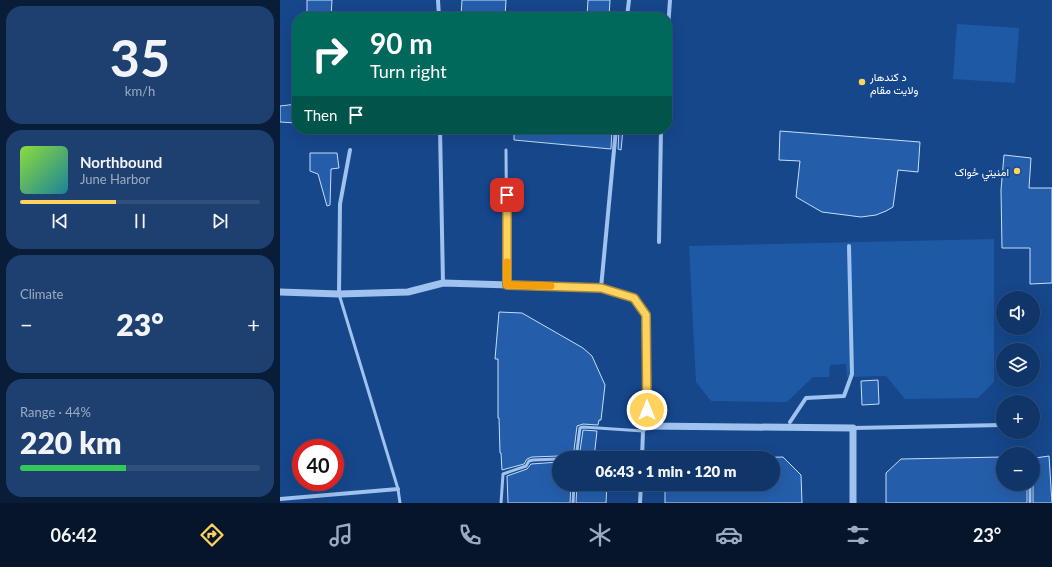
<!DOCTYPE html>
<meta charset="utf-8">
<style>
:root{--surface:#103568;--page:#1e4071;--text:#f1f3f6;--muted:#9cabc0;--line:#30507c;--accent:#ffd25d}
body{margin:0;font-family:Lato,Vazirmatn,sans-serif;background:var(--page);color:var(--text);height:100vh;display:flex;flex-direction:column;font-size:15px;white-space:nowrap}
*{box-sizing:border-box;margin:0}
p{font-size:13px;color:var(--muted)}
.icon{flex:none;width:22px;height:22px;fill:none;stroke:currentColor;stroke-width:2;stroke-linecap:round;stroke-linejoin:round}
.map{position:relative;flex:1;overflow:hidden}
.details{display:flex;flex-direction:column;gap:6px;padding:6px;background:#091d39;width:280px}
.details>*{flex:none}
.top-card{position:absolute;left:12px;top:12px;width:380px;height:122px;border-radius:16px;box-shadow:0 4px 16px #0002,0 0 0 1px var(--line);background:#00695c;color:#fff;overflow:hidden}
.controls{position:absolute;left:716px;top:291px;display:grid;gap:8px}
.controls a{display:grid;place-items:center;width:44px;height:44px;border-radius:50%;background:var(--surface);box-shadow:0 4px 16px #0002,0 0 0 1px var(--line);font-size:20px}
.speed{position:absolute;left:12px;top:439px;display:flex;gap:8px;font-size:20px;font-weight:700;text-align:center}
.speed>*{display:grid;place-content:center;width:52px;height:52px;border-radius:50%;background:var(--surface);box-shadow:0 4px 16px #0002,0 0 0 1px var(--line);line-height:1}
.speed .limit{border:6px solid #d22;background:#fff;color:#111}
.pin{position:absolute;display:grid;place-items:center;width:34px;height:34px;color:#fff;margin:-17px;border-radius:8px;box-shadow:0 2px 6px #0006}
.me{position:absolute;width:44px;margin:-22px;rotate:0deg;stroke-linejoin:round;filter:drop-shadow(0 0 3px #0008)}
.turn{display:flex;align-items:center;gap:14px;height:84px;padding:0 12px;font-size:18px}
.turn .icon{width:52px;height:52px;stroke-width:2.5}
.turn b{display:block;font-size:28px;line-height:34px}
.then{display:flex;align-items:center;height:38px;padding:0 12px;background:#0003;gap:8px;font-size:15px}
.big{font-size:30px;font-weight:800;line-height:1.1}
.details .card{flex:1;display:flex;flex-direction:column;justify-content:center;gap:6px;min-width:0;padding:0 14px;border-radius:16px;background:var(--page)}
.details .dial{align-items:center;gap:0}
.dial b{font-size:52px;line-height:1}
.song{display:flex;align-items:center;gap:12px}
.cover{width:48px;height:48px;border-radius:6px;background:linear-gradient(135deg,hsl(90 70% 55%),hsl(190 70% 35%))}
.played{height:4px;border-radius:2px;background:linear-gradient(90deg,var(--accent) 40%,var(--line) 40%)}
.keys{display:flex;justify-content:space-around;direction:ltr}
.heat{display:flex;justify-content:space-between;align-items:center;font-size:22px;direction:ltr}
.charge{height:6px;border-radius:3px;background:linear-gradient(90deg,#34c759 44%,var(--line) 0)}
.trip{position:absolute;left:272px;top:451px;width:228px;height:40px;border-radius:20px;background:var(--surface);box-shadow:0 4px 16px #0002,0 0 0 1px var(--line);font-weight:800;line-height:40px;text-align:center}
.tab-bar{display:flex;height:64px;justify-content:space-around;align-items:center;background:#06152a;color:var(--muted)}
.tab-bar .icon{width:28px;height:28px}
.tab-bar .current{color:var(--accent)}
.tab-bar b{font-size:18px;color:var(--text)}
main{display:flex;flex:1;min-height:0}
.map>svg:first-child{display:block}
</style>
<main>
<section class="details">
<div class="card dial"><b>35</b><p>km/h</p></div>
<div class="card">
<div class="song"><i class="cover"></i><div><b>Northbound</b><p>June Harbor</p></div></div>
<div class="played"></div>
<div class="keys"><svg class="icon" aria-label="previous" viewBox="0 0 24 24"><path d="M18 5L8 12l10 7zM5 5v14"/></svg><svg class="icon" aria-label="pause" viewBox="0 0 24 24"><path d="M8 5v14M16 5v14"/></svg><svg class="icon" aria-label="next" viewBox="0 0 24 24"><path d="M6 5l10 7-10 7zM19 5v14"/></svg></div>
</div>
<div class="card"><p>Climate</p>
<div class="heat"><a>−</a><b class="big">23°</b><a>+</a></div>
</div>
<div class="card"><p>Range · 44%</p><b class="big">220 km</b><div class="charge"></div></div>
</section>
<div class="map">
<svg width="772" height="503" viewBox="0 0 772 503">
<rect width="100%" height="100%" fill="#16478b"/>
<!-- green -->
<g fill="#1e59a5">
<polygon points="677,24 739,28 735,83 673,79"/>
<polygon points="714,239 714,382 698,398 625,399 606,376 567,377 566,364 550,365 549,377 533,377 507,402 431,401 416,382 409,246"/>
</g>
<!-- building -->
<g fill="#245eaa" stroke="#c5ddfb">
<polygon points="27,0 52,0 51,17 27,17"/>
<polygon points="182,0 226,0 225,17 181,17"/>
<polygon points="308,0 330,0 329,17 307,17"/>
<polygon points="17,104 17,123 0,122 0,106"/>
<polygon points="234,129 332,129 331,149 234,140"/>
<polygon points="339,129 343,129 341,150 338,149"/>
<polygon points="500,131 640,142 638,172 618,170 613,207 606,211 596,215 581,217 542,212 516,197 520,161 499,160"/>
<polygon points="30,153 57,153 59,168 51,169 50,205 47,206 38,174 30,171"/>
<polygon points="724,155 751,158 749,188 772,188 772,283 750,284 750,248 722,248 721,190"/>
<polygon points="219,312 242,313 303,348 312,356 325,385 321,420 319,420 318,425 303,424 297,426 293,458 282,458 279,456 252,457 247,459 244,464 222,470 221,453 220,453 219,418 218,418 218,359 215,359"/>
<polygon points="598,380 599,404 582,405 581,381"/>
<polygon points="303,430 317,431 314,458 299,458"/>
<polygon points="769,456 772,503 753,503 753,480 755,458"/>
<polygon points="503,457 521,475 522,503 385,503 385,484 493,484 493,458 462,458"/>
<polygon points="723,457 723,484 747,484 747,503 606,503 606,473 621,459"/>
<polygon points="279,462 279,484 291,484 290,503 228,503 227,476 247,469 251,464"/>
<polygon points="297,484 327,484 326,503 296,503"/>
</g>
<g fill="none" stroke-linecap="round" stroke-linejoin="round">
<!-- service -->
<g stroke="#9fc2ef" stroke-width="3">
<polyline points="226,150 227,285"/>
<polyline points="59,294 118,489 120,503"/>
<polyline points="296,458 300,428 303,427 363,431"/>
<polyline points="750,484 750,503"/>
<polyline points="221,503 223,474 246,466 249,461 253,460 279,459"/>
<polyline points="293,503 294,484"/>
</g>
<!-- minor -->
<g stroke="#9fc2ef" stroke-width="4">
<polyline points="158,0 159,17"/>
<polyline points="347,17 349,0"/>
<polyline points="387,42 390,0"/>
<polyline points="160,129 163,283"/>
<polyline points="379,242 381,129"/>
<polyline points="321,288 336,129"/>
<polyline points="59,294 60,204 70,150"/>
<polyline points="510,422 526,398 564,396 572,374 569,246"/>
<polyline points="573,428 723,425"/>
<polyline points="362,458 363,431 367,426"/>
<polyline points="0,499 118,489"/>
<polyline points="360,503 361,484"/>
</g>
<!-- tertiary -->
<polyline stroke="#9fc2ef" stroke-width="7" points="0,292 59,294 128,292 163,283 321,288 354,297 366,315 367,426 573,428 573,503"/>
</g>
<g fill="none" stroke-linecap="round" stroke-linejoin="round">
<!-- route casing -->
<g stroke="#a6883c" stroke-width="10">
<polyline id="route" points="227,195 227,285 321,288 354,298 366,315 367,410"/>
</g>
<!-- route -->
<use href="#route" stroke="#ffd25d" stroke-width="7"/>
<!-- slow -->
<polyline stroke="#f59e0b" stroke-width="7" points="227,262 227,285 271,286"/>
</g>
<!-- markers -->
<g fill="#ffd25d" stroke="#16478b" stroke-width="1.5">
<circle cx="582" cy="82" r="4"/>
<circle cx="737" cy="171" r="4"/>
</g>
<g text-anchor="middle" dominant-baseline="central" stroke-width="4" stroke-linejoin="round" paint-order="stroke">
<!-- poi labels -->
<g font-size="11" fill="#fff" stroke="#16478b" text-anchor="start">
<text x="590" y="76">د کندهار<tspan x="590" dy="13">ولايت مقام</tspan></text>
<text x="729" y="171" text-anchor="end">امنيتي ځواک</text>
</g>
</g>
</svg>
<div class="controls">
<a><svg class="icon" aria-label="sound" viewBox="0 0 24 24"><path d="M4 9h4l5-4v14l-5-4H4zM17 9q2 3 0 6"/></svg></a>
<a><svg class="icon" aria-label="layers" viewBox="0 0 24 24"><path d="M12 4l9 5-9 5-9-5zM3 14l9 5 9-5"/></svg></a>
<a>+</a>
<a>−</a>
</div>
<div class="speed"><div class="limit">40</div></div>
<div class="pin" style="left:227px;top:195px;background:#d93025"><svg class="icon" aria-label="arrive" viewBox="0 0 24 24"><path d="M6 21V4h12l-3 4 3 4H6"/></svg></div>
<svg class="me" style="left:367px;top:410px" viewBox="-20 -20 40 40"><circle r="17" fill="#ffd25d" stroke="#fff" stroke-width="3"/><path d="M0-11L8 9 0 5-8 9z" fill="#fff"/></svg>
<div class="trip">06:43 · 1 min · 120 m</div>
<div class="top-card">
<div class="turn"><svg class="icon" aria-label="right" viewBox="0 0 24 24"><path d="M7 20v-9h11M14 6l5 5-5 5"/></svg><div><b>90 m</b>Turn right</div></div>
<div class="then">Then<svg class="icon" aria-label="arrive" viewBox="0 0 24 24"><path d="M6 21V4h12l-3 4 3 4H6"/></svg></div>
</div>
</div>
</main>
<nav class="tab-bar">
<b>06:42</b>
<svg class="icon current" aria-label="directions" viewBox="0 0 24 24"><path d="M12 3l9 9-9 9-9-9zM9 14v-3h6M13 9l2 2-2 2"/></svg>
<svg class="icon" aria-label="music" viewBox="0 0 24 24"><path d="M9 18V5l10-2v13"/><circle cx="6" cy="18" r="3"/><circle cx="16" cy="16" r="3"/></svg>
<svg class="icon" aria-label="phone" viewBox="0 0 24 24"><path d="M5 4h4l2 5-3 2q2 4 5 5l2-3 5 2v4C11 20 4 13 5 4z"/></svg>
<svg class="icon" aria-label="climate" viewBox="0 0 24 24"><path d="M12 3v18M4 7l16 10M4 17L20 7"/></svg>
<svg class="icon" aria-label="car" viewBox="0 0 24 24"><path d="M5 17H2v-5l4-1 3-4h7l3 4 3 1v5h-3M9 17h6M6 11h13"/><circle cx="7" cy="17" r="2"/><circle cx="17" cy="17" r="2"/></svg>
<svg class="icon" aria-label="filters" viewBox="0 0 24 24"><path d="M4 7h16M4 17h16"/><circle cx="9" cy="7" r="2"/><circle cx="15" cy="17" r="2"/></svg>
<b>23°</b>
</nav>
